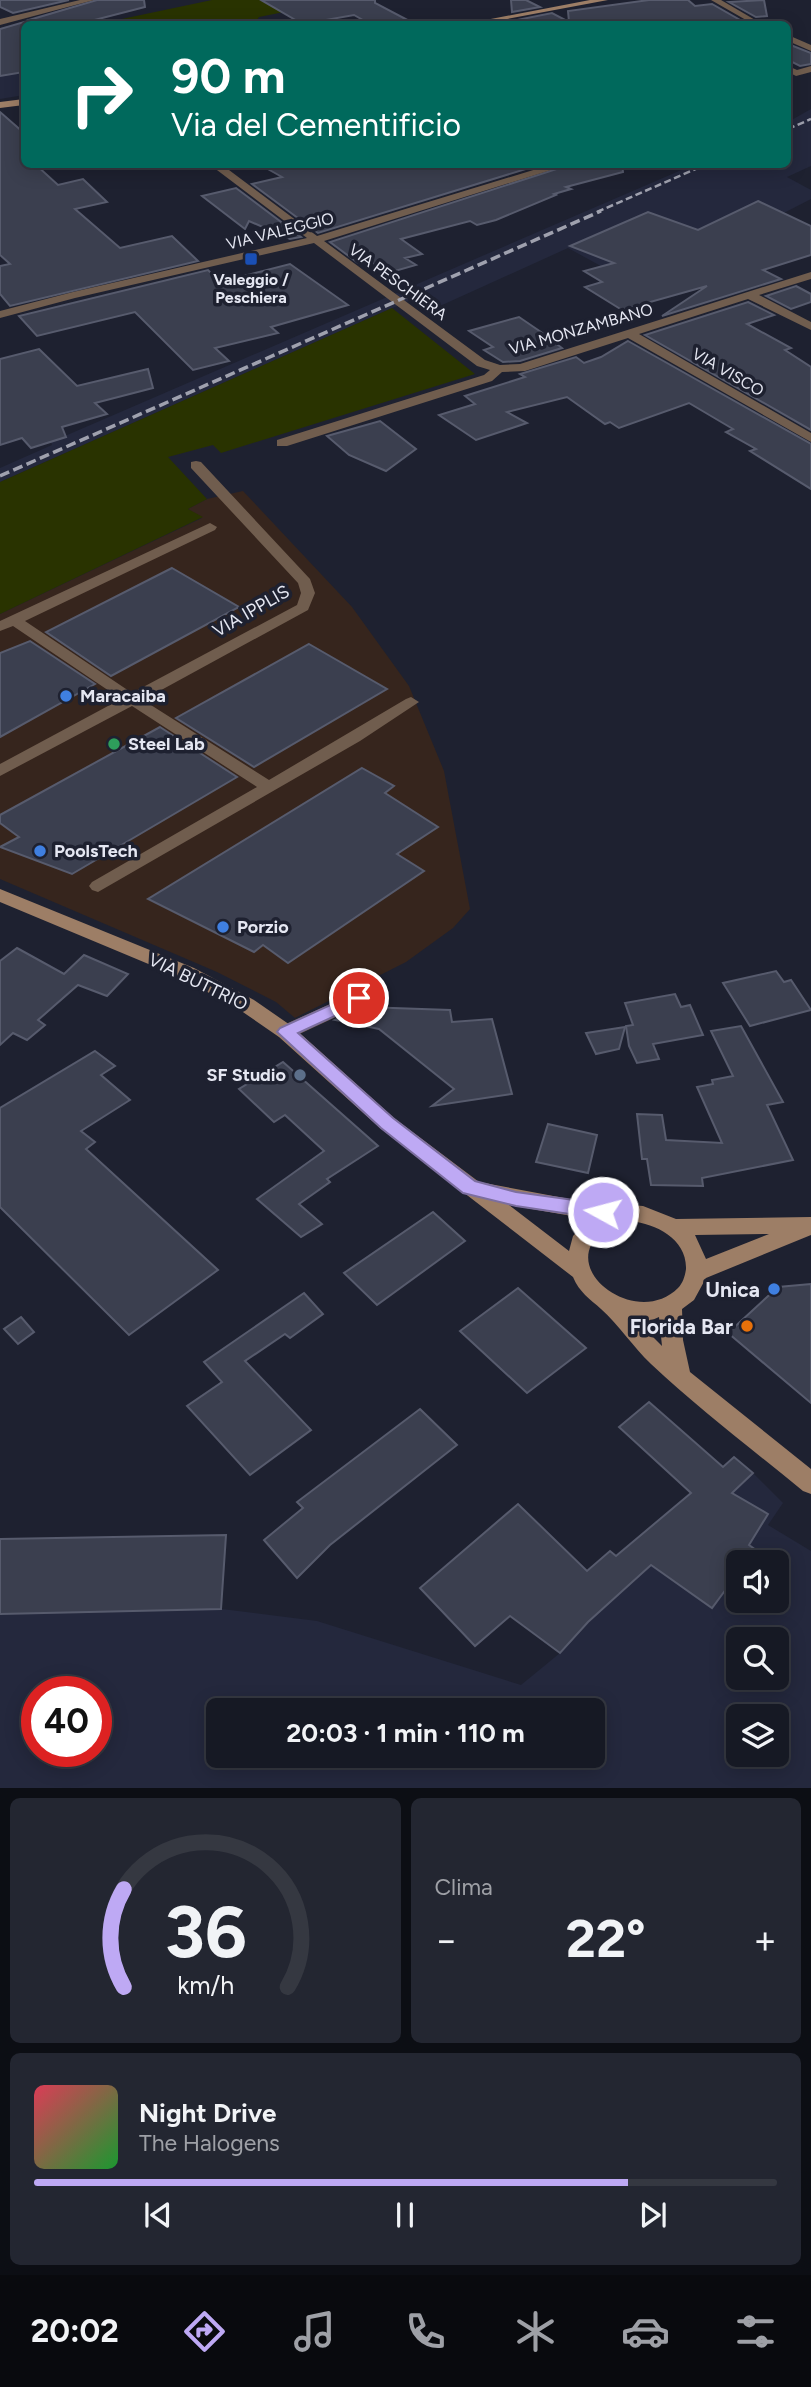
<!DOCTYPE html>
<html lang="it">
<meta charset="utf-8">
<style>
:root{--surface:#161924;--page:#232631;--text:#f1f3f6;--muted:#9ea0a6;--line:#353841;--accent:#bea9f4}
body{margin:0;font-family:Figtree,sans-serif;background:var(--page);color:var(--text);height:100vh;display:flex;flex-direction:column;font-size:26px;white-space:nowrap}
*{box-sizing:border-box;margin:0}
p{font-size:23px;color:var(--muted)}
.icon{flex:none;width:38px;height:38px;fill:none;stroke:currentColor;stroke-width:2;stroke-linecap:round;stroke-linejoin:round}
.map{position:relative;height:1788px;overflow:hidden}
.sheet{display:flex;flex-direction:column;gap:10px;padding:10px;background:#0c0e14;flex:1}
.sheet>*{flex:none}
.hud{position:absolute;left:21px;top:21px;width:770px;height:147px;border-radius:10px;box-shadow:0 4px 18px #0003,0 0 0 2px var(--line);background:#00695c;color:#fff;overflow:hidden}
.tools{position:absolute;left:726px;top:1550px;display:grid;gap:14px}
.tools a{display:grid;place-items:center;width:63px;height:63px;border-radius:10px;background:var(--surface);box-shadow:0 4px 18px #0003,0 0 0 2px var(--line);font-size:35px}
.speed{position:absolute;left:21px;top:1676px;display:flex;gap:14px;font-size:35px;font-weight:700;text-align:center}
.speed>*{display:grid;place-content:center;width:91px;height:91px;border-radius:50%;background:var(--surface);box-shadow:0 4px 18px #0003,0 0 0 2px var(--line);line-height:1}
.speed .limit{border:10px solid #d22;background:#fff;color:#111}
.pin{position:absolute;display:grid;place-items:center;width:60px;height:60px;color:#fff;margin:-30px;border:4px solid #fff;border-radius:50%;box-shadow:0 2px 7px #0007}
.me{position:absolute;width:77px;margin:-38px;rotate:277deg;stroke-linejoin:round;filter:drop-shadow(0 0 5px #0008)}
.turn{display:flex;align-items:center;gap:24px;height:147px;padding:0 35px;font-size:32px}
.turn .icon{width:91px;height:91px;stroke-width:2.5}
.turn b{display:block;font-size:49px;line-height:60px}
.big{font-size:52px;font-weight:700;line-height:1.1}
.sheet .card{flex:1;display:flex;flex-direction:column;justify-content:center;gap:10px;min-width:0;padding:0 24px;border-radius:10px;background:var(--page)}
.sheet .dial{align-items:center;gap:0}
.dial svg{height:182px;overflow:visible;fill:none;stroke:var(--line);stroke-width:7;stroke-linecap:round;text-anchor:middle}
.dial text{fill:var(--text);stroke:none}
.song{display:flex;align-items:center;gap:21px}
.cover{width:84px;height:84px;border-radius:10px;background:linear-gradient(135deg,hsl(350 70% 55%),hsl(130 70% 35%))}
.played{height:7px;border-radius:4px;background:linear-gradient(90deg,var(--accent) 80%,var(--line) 80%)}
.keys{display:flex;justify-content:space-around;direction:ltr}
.heat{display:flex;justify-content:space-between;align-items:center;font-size:38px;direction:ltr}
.sheet .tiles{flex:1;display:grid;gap:10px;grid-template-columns:1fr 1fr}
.card:last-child{grid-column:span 2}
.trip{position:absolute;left:206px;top:1698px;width:399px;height:70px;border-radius:10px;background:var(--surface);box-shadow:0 4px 18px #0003,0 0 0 2px var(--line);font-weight:700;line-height:70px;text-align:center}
.tab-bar{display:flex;height:112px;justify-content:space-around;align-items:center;background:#090a0e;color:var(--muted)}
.tab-bar .icon{width:49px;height:49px}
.tab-bar .selected{color:var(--accent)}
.tab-bar b{font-size:32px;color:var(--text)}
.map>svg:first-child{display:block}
</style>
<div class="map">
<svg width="811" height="1789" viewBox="0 0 811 1789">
<rect width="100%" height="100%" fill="#1e2130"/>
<!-- commercial -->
<polygon fill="#36251d" points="243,491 352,607 409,686 444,771 470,909 453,928 406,962 295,1018 276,1002 217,972 0,879 0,614 202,518 188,509 207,499"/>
<!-- built -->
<g fill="#24283d" fill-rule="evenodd">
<polygon points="24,41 24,95 0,99 0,46"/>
<polygon points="811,109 811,166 787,177 811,190 811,199 774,218 630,282 568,248 429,311 413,299 0,482 0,468 52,445 51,442 693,165 788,164 788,122"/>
<path d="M753,1473L783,1503L768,1525L811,1551V1788H0V1614L222,1609L317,1621L521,1685L560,1653L588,1622ZM738,1563H777V1601H738ZM738,1640H777V1678H738ZM37,1692H96V1752H37ZM219,1710H593V1755H219ZM738,1717H777V1755H738Z"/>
</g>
<!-- green -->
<g fill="#293300">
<polygon points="212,0 284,0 299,9 259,17 254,24 98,24"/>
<polygon points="392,308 475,374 221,453 213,445 168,457 207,499 188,509 203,517 0,614 0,482"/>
</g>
<!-- building -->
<g fill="#3b3f4f" stroke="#575b6d" stroke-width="2">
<polygon points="0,0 69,0 13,13 0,7"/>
<polygon points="97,0 144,0 145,7 79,24 38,24 29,20"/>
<polygon points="261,0 375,0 375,3 415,24 370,24 354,15 309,23 299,22"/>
<polygon points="511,0 526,0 540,7 512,12"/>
<polygon points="649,0 688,0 695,6 712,4 740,20 720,23 722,24 513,24 512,21 552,13 569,22 568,11"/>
<polygon points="764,0 767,16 756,17 729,2"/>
<polygon points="24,22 24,72 0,76 0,29"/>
<polygon points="788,44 811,53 811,64 800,66 788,60"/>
<polygon points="0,112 24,133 24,164 35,164 58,185 83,179 107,202 75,209 120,248 172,236 198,261 10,306 0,294 0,266 10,264 0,255"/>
<polygon points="259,164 542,164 318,233 252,184 282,177"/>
<polygon points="572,164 622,164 623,172 566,187 571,189 554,194 556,195 496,220 477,225 470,221 401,239 422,254 405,258 416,265 388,273 368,260 358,263 330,242"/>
<polygon points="236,188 301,237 290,239 249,221 245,229 202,196"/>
<polygon points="758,201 811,226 811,255 763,270 781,279 662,316 707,286 622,310 585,287 602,282 584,271 614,263 570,246 648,212 698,230"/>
<polygon points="290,264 348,305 271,327 278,333 215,348 229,361 193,370 135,312 37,336 19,316 208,270 220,282"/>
<polygon points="796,286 811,294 811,302 791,309 766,296"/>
<polygon points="748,302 774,315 747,324 791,348 785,350 811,367 811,430 645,335"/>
<polygon points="519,317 541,332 562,348 520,361 503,362 484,350 493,347 469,331"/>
<polygon points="628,341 811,444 811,489 750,451 756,449 726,432 733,429 689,403 619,428 610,422 605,424 567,397 507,412 527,423 476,440 439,415 475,404 465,396 525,377 520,374 576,357 584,363 601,357"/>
<polygon points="39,349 77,386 148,369 153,388 95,403 107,414 62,427 66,437 31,448 22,438 0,445 0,359"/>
<polygon points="380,421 416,449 386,471 349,455 327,436"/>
<polygon points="172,568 239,607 111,676 46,632"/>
<polygon points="30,641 95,684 0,737 0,653"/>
<polygon points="309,644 387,689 254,767 176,718"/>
<polygon points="160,727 237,777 72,874 0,847 19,837 0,823 0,815"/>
<polygon points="362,768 394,786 385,793 438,827 397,854 424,871 288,963 263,945 254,952 148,899"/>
<polygon points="17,948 64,974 84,955 128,974 107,996 78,985 38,1020 45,1025 27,1040 13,1033 0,1045 0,961"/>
<polygon points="776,971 784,982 791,980 811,1010 750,1026 723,983"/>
<polygon points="675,994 681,1007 690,1005 703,1035 653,1044 659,1059 637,1063 629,1046 626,1026 633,1025 625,1003"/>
<polygon points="364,1007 450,1010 452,1022 492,1019 512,1094 432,1106 454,1089 379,1029 335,1020"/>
<polygon points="741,1026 783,1102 767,1105 793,1160 702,1178 703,1186 651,1185 647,1159 642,1159 637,1114 662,1115 666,1140 722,1143 697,1087 713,1084 712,1080 733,1076 711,1031"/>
<polygon points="625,1027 619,1049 596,1054 586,1033"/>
<polygon points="95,1051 115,1066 101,1075 130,1100 81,1131 95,1142 86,1149 218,1270 129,1335 0,1207 0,1108"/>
<polygon points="283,1062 378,1146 327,1179 330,1182 299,1204 322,1224 301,1237 257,1199 324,1151 285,1115 274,1122 239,1089"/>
<polygon points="548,1124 597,1135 588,1173 536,1162"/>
<polygon points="433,1212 465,1241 377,1305 344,1273"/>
<polygon points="811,1284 811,1403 728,1333 778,1287"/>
<polygon points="518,1288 586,1348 527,1393 460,1331"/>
<polygon points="304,1293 323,1314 290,1338 285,1334 245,1361 311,1430 250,1475 187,1406 222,1382 204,1362"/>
<polygon points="21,1317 34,1332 18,1344 4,1329"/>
<polygon points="649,1402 723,1467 734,1457 753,1473 732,1493 768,1514 749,1545 756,1550 746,1563 738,1563 738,1573 712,1608 651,1565 588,1622 560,1653 510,1616 475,1646 420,1588 518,1504 587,1571 610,1551 616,1556 691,1493 619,1427"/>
<polygon points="420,1409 457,1445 330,1545 297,1578 264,1540 303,1508 297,1502"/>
<polygon points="226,1535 221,1609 0,1614 0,1539"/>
</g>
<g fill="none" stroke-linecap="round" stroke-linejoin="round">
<!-- street -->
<g fill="#705d4e" fill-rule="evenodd">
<polygon points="80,0 94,0 0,25 0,19"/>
<polygon points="711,0 721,0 762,24 753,24"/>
<polygon points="788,35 811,45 811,51 788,41"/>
<polygon points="788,66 797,70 811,66 811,72 796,76 788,72"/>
<polygon points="209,164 221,164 317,236 553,164 570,164 324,241 485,360 500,365 520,364 811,272 811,279 759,295 811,322 811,330 748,299 639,334 811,433 811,442 628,338 525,371 502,372 492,381 287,446 277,446 277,440 484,375 490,370 477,366 314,243 75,298 0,318 0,311 73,292 307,238"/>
<polygon points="196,461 201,462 310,579 315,593 308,610 143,700 269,780 406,699 411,697 419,702 360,741 98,892 92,890 89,886 92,882 257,787 132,706 0,776 0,764 121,699 13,626 0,631 0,621 210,523 217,527 215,530 25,621 132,693 297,605 301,593 298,583 191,468 191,462"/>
<polygon points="359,991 366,993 368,998 366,1003 293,1037 279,1037 277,1032 279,1027"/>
</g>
<!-- secondary -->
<g fill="#9d7e66" fill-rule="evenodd">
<polygon points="590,0 608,0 480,24 465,24"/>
<polygon points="24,99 24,105 0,108 0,102"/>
<path d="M0,889L194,968L254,1000L293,1027L394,1118L479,1182L580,1201L643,1206L676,1219L811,1217V1235L706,1278L694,1300L682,1309L683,1340L690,1372L811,1469V1494L803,1491C752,1449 699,1409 651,1364C633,1347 619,1325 601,1309C590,1299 579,1292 573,1277L380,1128L279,1037L240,1010L182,978L0,902ZM509,1205L589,1219L573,1236L569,1251ZM631,1221C656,1224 687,1239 686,1269C685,1276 683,1283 678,1288C637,1329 557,1270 601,1233C608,1227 622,1224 631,1221ZM769,1234L706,1259L695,1235ZM659,1317L662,1346L636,1320L650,1321Z"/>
</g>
<!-- rail-far1 -->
<g stroke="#9fa1ae" stroke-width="2.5" stroke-dasharray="7 3.5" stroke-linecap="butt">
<polyline points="788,129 811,119"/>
<polyline points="597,212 707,164"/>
</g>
<!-- rail -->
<polyline stroke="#9fa1ae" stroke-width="3.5" stroke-dasharray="10 4.5" stroke-linecap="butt" points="0,476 601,211"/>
</g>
<!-- route -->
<polygon fill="#bea9f4" stroke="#7c6e9f" stroke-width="2" points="359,992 365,994 367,998 365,1002 298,1033 393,1118 475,1181 516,1192 603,1204 609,1206 612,1212 609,1217 603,1219 516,1206 463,1193 381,1128 277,1032 280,1028"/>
<!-- markers -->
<rect fill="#1a4fb4" stroke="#1e2130" stroke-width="2.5" x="244" y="252" width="14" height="14" rx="3.5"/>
<g fill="#3f7fe0" stroke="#1e2130" stroke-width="2.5">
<circle cx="66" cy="696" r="7"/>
<circle cx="40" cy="851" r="7"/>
<circle cx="223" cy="927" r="7"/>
<circle cx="774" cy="1289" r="7"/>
</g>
<circle fill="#2e9e5b" stroke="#1e2130" stroke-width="2.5" cx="114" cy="744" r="7"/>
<circle fill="#5c6f8a" stroke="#1e2130" stroke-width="2.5" cx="300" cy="1075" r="7"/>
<circle fill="#e8710a" stroke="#1e2130" stroke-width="2.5" cx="747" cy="1326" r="7"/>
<g text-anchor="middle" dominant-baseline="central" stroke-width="7" stroke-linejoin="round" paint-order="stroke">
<!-- far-street labels -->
<g font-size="16" fill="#e5e7f2" stroke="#1e2130">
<text transform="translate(280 231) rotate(-14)">VIA VALEGGIO</text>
<text transform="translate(398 282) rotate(36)">VIA PESCHIERA</text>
<text transform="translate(581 329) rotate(-16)">VIA MONZAMBANO</text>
<text transform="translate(728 372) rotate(30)">VIA VISCO</text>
</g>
<!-- far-poi labels -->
<g font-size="16" font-weight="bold" fill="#e5e7f2" stroke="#1e2130">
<text x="251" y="279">Valeggio /<tspan x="251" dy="18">Peschiera</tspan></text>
</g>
<!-- street labels -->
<g font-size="18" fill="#e5e7f2" stroke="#1e2130">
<text transform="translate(251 611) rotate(-30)">VIA IPPLIS</text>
<text transform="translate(198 982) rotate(26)">VIA BUTTRIO</text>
</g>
<!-- poi labels -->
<g font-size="18" font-weight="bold" fill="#e5e7f2" stroke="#1e2130" text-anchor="start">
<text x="80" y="696">Maracaiba</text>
<text x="128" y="744">Steel Lab</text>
<text x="54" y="851">PoolsTech</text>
<text x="237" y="927">Porzio</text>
<text x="286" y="1075" text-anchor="end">SF Studio</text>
</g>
<!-- near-poi labels -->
<g font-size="21" font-weight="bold" fill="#e5e7f2" stroke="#1e2130" text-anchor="end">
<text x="760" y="1289">Unica</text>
<text x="733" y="1326">Florida Bar</text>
</g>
</g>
</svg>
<div class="tools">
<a><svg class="icon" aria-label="sound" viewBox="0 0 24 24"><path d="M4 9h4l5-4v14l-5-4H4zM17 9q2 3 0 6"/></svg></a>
<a><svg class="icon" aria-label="search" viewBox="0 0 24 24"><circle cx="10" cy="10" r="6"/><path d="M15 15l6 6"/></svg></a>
<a><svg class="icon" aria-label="layers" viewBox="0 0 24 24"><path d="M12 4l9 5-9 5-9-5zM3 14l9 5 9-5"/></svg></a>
</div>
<div class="speed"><div class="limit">40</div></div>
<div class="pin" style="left:359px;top:998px;background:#d93025"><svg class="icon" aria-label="arrive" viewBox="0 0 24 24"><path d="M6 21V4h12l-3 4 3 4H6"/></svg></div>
<svg class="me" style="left:603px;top:1212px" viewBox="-20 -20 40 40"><circle r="17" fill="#bea9f4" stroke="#fff" stroke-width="3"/><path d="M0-11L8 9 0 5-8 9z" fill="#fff"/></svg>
<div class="trip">20:03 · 1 min · 110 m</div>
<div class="hud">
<div class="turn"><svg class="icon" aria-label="right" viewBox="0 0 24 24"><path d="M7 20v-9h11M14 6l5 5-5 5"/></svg><div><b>90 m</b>Via del Cementificio</div></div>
</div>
</div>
<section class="sheet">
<div class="tiles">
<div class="card dial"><svg viewBox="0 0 100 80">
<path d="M14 69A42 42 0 1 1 86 69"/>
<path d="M14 69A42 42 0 0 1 14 26" stroke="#bea9f4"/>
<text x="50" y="56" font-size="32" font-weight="700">36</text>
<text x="50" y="72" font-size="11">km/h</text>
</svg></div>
<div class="card"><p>Clima</p>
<div class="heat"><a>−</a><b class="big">22°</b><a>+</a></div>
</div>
<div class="card">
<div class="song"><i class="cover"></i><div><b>Night Drive</b><p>The Halogens</p></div></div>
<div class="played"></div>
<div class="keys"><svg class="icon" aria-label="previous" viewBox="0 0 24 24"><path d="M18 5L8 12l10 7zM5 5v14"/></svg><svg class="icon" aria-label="pause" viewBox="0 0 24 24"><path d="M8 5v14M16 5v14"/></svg><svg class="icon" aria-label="next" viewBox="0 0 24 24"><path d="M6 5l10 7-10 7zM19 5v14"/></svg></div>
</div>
</div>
</section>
<nav class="tab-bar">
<b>20:02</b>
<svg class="icon selected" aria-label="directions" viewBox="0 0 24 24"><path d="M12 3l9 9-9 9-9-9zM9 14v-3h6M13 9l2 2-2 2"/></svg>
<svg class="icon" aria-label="music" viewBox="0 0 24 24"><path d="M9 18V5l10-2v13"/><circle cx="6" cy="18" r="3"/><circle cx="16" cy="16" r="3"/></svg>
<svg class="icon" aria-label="phone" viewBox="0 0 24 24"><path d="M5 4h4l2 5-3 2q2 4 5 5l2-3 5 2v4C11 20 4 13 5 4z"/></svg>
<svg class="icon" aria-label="climate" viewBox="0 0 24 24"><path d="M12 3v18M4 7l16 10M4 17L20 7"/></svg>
<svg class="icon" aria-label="car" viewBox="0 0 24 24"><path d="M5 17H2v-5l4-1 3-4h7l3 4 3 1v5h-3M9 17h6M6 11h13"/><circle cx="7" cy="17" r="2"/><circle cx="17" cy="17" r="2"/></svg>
<svg class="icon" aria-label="filters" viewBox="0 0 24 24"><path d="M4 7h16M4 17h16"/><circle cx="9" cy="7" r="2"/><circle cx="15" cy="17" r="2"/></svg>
</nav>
